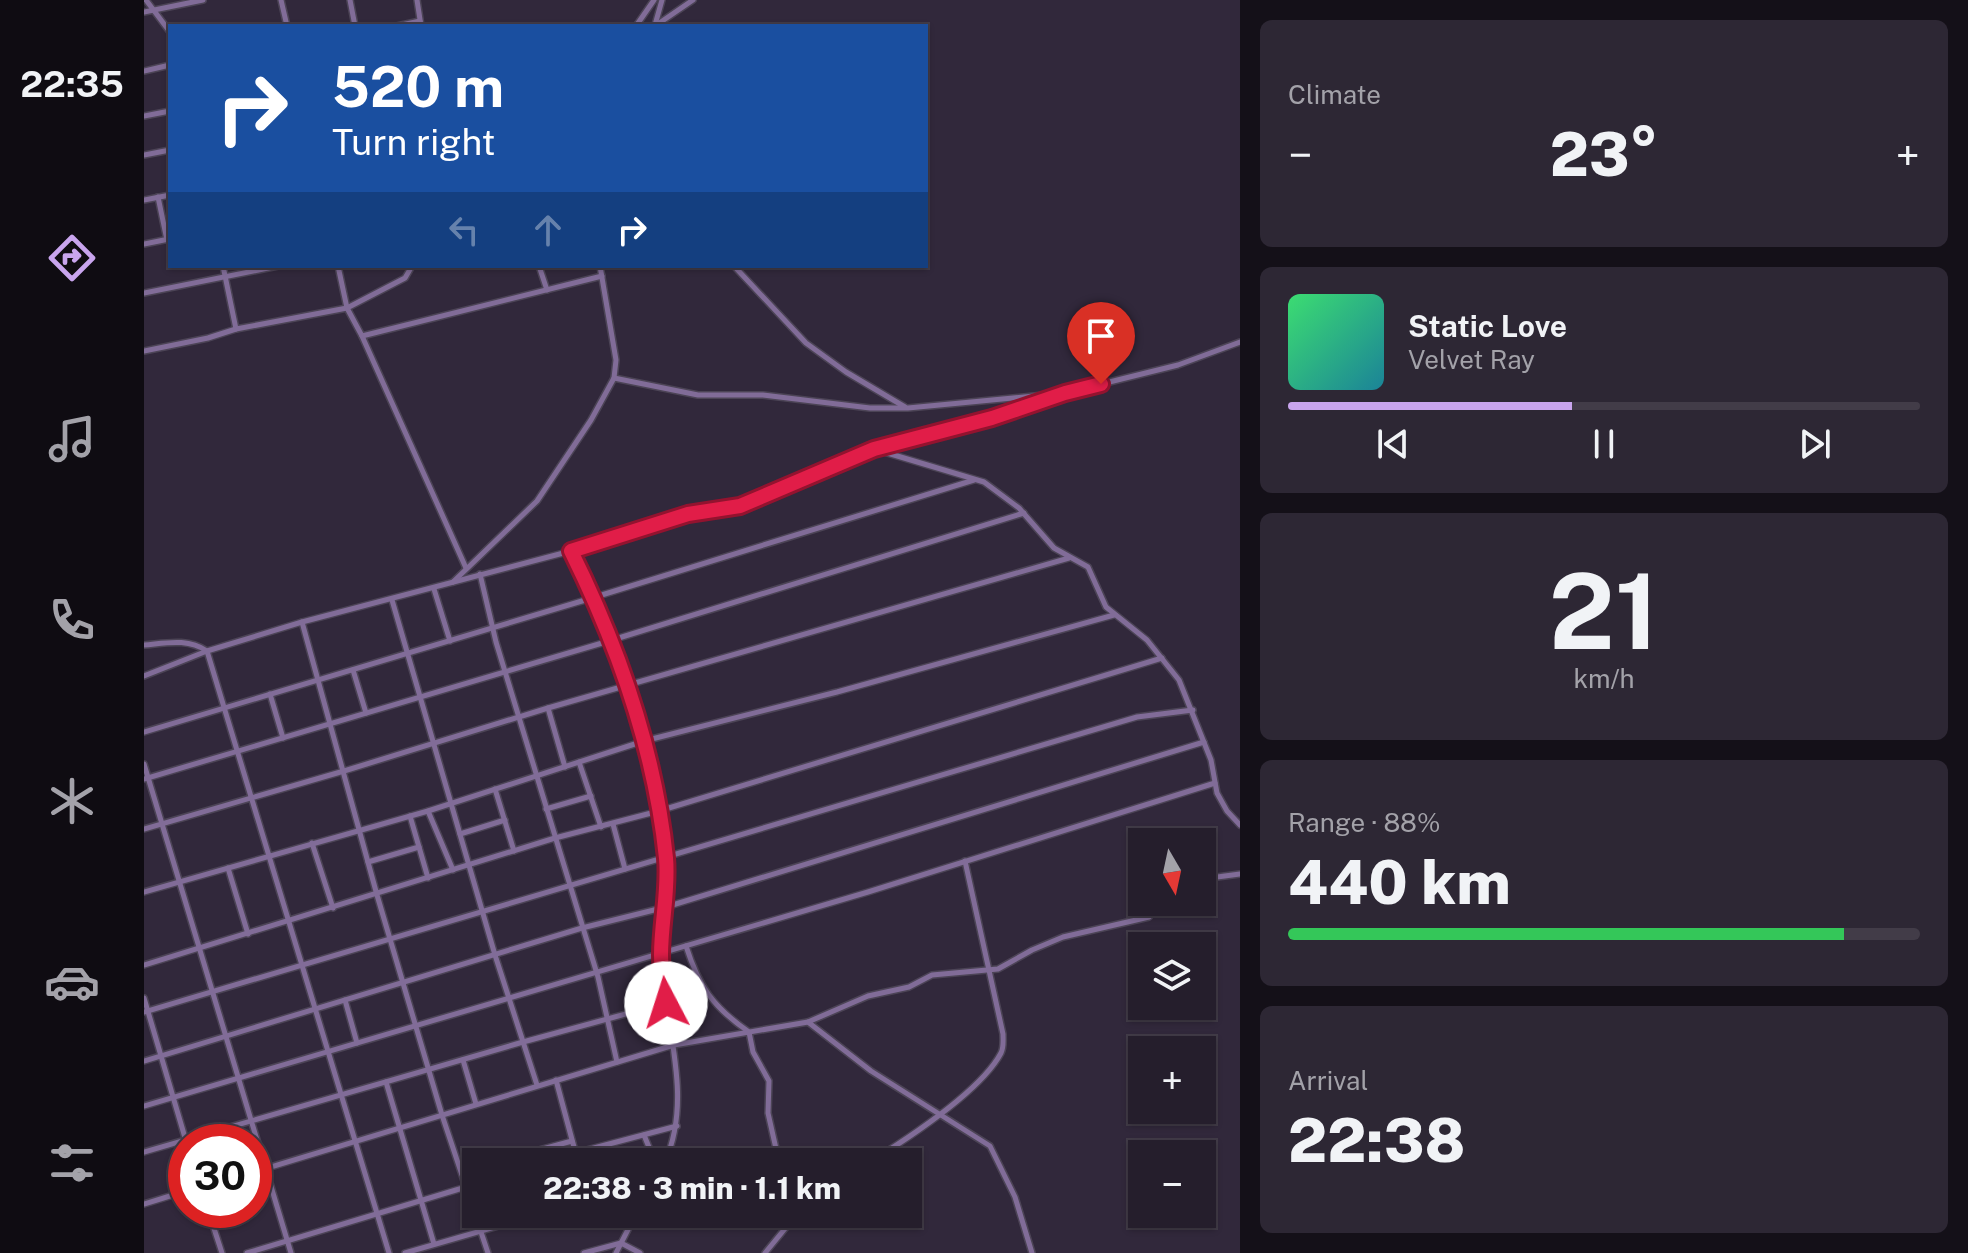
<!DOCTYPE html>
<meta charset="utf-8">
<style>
:root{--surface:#251e2c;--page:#2d2734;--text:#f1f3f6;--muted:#a3a2a9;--line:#423c48;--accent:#c9a5ee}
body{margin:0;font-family:"Public Sans",sans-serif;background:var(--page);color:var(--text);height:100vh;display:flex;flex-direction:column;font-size:30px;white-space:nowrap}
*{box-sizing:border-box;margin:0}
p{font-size:26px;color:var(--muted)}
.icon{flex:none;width:44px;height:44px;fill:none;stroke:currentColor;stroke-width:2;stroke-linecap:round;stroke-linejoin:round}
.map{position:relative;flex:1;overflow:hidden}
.drawer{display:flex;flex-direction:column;gap:20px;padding:20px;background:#141018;width:728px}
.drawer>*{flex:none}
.guide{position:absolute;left:24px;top:24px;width:760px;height:244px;border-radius:0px;box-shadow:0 2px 6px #0004,0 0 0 2px var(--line);background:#1a4fa0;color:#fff;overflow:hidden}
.needle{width:52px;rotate:171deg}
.tools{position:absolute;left:984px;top:828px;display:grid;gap:16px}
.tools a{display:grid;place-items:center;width:88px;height:88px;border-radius:0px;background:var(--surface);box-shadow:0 2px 6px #0004,0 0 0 2px var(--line);font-size:40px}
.speed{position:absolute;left:24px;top:1124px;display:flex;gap:16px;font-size:40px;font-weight:700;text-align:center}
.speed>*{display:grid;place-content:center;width:104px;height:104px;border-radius:50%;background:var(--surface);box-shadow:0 2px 6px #0004,0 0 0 2px var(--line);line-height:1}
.speed .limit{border:12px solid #d22;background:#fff;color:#111}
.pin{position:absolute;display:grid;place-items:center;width:68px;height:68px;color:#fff;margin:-82px -34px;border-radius:50% 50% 50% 0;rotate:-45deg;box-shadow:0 0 8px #0007}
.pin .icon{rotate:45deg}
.me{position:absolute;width:88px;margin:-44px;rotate:355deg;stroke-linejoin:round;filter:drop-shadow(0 0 6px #0008)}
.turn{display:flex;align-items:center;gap:28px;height:168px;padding:0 32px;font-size:36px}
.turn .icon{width:104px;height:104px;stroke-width:2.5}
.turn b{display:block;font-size:56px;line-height:68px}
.lanes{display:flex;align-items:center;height:76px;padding:0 32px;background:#0003;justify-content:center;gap:40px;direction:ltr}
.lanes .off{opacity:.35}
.big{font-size:60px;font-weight:800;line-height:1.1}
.drawer .tile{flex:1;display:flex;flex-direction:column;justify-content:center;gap:12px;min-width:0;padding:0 28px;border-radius:12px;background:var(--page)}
.drawer .dial{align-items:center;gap:0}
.dial b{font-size:104px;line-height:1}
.song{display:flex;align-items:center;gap:24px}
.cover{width:96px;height:96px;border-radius:12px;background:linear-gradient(135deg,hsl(140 70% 55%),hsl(190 70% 35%))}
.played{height:8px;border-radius:4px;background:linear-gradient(90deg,var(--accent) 45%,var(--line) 45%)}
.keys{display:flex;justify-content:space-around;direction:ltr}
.heat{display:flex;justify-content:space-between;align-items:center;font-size:44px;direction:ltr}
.charge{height:12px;border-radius:6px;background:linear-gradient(90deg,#34c759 88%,var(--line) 0)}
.trip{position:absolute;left:318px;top:1148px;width:460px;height:80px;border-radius:0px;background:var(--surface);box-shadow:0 2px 6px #0004,0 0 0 2px var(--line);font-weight:800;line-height:80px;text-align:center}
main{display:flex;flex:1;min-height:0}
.tabs{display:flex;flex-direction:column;width:144px;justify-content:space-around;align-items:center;background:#0f0c12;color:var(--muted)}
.tabs .icon{width:56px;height:56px}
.tabs .on{color:var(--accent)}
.tabs b{font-size:36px;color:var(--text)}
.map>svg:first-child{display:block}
</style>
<main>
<nav class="tabs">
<b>22:35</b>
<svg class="icon on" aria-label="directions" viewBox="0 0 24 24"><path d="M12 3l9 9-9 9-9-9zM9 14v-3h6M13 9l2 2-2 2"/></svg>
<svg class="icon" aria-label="music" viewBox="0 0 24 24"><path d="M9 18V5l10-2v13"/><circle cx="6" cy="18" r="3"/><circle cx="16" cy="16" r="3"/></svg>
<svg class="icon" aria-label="phone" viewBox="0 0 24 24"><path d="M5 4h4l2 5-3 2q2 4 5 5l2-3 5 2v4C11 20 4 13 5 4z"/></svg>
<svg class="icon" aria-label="climate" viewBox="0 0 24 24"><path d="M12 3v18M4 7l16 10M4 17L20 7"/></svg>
<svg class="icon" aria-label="car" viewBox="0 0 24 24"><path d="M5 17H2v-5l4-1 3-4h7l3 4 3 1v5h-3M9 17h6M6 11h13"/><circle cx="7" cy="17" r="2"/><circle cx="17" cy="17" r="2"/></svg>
<svg class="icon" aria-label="filters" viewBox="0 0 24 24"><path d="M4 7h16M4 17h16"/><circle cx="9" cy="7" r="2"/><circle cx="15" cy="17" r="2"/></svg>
</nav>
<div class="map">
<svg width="1096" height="1253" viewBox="0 0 1096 1253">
<rect width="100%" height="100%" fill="#31283b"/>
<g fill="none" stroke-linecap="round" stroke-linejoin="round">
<!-- minor casing -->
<g stroke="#4c4456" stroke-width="8">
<g id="minor">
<polyline points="2,0 26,32"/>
<polyline points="137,0 143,26"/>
<polyline points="206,0 211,26"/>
<polyline points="273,0 277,26"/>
<polyline points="0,12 59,0"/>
<polyline points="511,25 518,0"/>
<polyline points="253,26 276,21"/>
<polyline points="492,26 510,0"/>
<polyline points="511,26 549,0"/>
<polyline points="0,71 26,65"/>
<polyline points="0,116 26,111"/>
<polyline points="0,155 26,150"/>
<polyline points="14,197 23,240"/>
<polyline points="0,200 26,195"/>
<polyline points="0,244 25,239"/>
<polyline points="79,266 92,329"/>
<polyline points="194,266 203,308 218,336 322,568"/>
<polyline points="395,266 403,290"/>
<polyline points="590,266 662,343 702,372 761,407"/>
<polyline points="0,293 134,266"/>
<polyline points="218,336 458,276"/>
<polyline points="0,351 64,338 92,329 203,308 261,278 268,266"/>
<polyline points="470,378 554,395 619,395 726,408 764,408 921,393"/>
<polyline points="921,393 1034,365 1096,342"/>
<polyline points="733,449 848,418 911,396"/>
<path d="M427,551C474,647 508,750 522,856C527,895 515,933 518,971C524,1035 548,1100 521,1162"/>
<polyline points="336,574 352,642 454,977 473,1062"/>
<polyline points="309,582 393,501 447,420 470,378 472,360 456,266"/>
<polyline points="290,589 306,641"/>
<polyline points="248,600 351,955 393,1085"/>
<polyline points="158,622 233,895 298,1115 344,1253"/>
<path d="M0,645C23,643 43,638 63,651L245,1253"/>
<polyline points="209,670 222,713"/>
<polyline points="0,676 63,651 158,622 427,551 544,514 596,506 730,449 840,482 875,508 910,548 944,567 962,607 1003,640 1035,680 1067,760 1073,793 1083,811 1096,825"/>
<polyline points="126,694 139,738"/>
<polyline points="404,708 421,767"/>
<polyline points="0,732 448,598 830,480"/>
<polyline points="435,762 457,827"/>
<polyline points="0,764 147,1253"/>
<polyline points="0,779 465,641 880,513"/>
<polyline points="351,789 370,851"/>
<polyline points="402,809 447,796"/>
<polyline points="284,811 309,870"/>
<polyline points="266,816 284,878"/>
<polyline points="469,824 481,869"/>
<polyline points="0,829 200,771 404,708 925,558"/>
<polyline points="316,834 361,820"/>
<polyline points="168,843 189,908"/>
<polyline points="224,862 275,847"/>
<polyline points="84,868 104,934"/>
<polyline points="1058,879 1096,874"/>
<polyline points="0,892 284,811 500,741 693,692 970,615"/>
<path d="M542,946C555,987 569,1007 605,1032L609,1052L625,1081L624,1113L635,1162"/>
<polyline points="0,965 411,838 515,811 1018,658"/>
<polyline points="0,998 42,1141"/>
<polyline points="201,1000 213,1043"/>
<polyline points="0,1012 993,717 1049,710"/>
<polyline points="664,1022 724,996 765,987 788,975 854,969 888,950 919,937 1005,917 1018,902"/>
<polyline points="319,1060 332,1104"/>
<polyline points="0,1061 438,928 522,907 1060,742"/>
<polyline points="412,1080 434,1162"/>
<polyline points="242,1082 290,1244"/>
<polyline points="0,1106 724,892 1071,783"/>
<polyline points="500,1135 511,1162"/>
<polyline points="0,1152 379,1042 522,1003"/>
<polyline points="431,1153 533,1126"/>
<polyline points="351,1162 428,1141"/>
<path d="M726,1162C763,1139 837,1091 857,1053C860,1047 859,1041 859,1034L821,861"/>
<polyline points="110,1172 530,1045 664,1022 727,1071 846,1146 871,1197 888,1253"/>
<polyline points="318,1174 332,1169"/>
<polyline points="0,1204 42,1191"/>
<polyline points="64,1210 78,1253"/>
<polyline points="103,1253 322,1187"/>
<polyline points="261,1253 396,1214"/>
<polyline points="440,1253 477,1243 496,1253"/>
<polyline points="472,1253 492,1214"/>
<polyline points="621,1253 653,1214"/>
</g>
</g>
<!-- minor -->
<use href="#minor" stroke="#816c98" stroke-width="5"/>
</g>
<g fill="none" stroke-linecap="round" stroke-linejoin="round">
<!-- route casing -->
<g stroke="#92132f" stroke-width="20">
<path id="route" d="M522,1003C520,987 517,971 517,955C517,923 525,890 522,858C511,751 474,646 427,551L544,514L596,506L730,449L848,418L921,393L957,384"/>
</g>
<!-- route -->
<use href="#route" stroke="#e11d48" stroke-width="14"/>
</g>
</svg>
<div class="tools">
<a><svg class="needle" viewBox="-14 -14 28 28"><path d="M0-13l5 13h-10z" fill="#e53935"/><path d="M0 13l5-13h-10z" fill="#a3a2a9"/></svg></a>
<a><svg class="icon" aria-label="layers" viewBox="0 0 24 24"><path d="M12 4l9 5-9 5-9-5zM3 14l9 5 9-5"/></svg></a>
<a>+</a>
<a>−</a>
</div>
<div class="speed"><div class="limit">30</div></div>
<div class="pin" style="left:957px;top:384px;background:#d93025"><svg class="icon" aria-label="arrive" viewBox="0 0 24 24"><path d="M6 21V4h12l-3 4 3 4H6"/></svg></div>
<svg class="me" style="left:522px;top:1003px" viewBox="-20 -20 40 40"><circle r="19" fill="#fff"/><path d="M0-13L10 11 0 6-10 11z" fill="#e11d48"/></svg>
<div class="trip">22:38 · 3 min · 1.1 km</div>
<div class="guide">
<div class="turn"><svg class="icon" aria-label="right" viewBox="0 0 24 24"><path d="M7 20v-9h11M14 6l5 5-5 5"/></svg><div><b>520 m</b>Turn right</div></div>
<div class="lanes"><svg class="icon off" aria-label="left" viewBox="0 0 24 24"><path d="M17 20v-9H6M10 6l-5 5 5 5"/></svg><svg class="icon off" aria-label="ahead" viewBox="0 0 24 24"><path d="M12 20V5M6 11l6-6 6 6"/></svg><svg class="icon" aria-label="right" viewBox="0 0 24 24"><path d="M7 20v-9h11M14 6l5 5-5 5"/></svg></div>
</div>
</div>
<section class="drawer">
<div class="tile"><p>Climate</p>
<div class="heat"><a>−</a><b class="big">23°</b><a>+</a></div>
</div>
<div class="tile">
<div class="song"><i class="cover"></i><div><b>Static Love</b><p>Velvet Ray</p></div></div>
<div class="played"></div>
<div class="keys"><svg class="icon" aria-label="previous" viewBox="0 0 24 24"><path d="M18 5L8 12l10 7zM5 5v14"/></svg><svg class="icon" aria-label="pause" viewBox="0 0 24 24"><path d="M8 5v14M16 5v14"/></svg><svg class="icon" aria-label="next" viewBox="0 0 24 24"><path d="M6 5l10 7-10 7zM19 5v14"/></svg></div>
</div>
<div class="tile dial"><b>21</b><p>km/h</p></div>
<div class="tile"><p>Range · 88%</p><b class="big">440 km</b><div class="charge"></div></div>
<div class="tile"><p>Arrival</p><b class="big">22:38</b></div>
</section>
</main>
